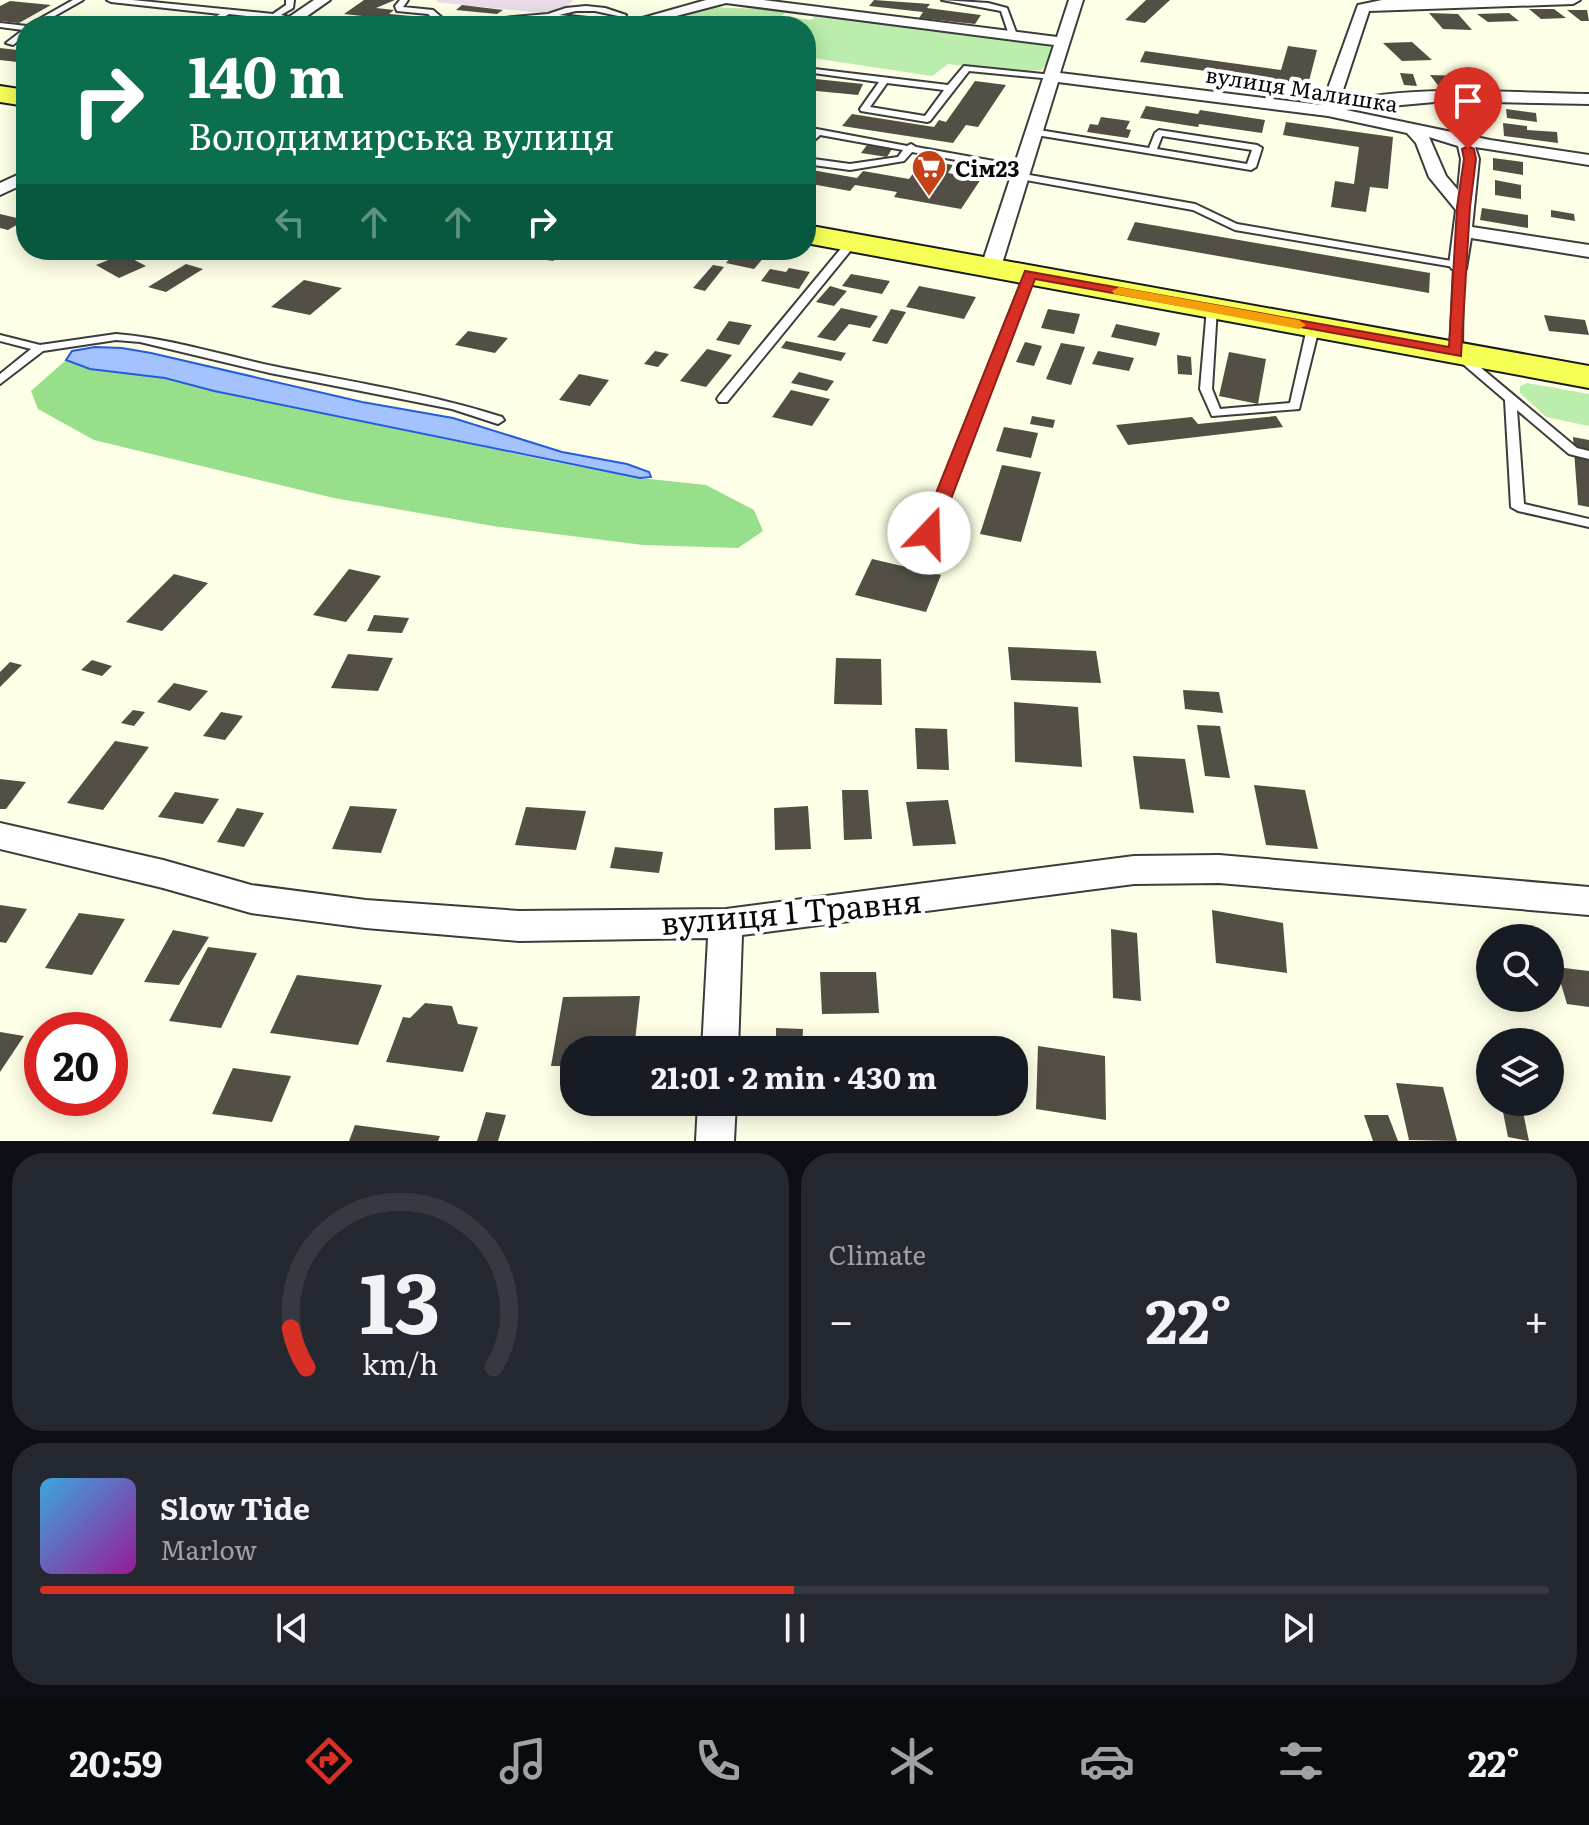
<!DOCTYPE html>
<meta charset="utf-8">
<style>
:root{--surface:#171b24;--page:#242831;--text:#f1f3f6;--muted:#9ea1a6;--line:#363941;--accent:#d93025}
body{margin:0;font-family:Literata,serif;background:var(--page);color:var(--text);height:100vh;display:flex;flex-direction:column;font-size:30px;white-space:nowrap}
*{box-sizing:border-box;margin:0}
p{font-size:26px;color:var(--muted)}
.icon{flex:none;width:44px;height:44px;fill:none;stroke:currentColor;stroke-width:2;stroke-linecap:round;stroke-linejoin:round}
.map{position:relative;height:1141px;overflow:hidden}
.drawer{display:flex;flex-direction:column;gap:12px;padding:12px;background:#0d0f14;flex:1}
.drawer>*{flex:none}
.banner{position:absolute;left:16px;top:16px;width:800px;height:244px;border-radius:32px;box-shadow:0 4px 20px #0003;background:#0b6e4f;color:#fff;overflow:hidden}
.tools{position:absolute;left:1476px;top:924px;display:grid;gap:16px}
.tools a{display:grid;place-items:center;width:88px;height:88px;border-radius:50%;background:var(--surface);box-shadow:0 4px 20px #0003;font-size:40px}
.speed{position:absolute;left:24px;top:1012px;display:flex;gap:16px;font-size:40px;font-weight:700;text-align:center}
.speed>*{display:grid;place-content:center;width:104px;height:104px;border-radius:50%;background:var(--surface);box-shadow:0 4px 20px #0003;line-height:1}
.speed .limit{border:12px solid #d22;background:#fff;color:#111}
.pin{position:absolute;display:grid;place-items:center;width:68px;height:68px;color:#fff;margin:-82px -34px;border-radius:50% 50% 50% 0;rotate:-45deg;box-shadow:0 0 8px #0007}
.pin .icon{rotate:45deg}
.me{position:absolute;width:88px;margin:-44px;rotate:21deg;stroke-linejoin:round;filter:drop-shadow(0 0 6px #0008)}
.turn{display:flex;align-items:center;gap:28px;height:168px;padding:0 40px;font-size:36px}
.turn .icon{width:104px;height:104px;stroke-width:2.5}
.turn b{display:block;font-size:56px;line-height:68px}
.lanes{display:flex;align-items:center;height:76px;padding:0 40px;background:#0003;justify-content:center;gap:40px;direction:ltr}
.lanes .off{opacity:.35}
.big{font-size:60px;font-weight:700;line-height:1.1}
.drawer .widget{flex:1;display:flex;flex-direction:column;justify-content:center;gap:12px;min-width:0;padding:0 28px;border-radius:32px;background:var(--page)}
.drawer .dial{align-items:center;gap:0}
.dial svg{height:208px;overflow:visible;fill:none;stroke:var(--line);stroke-width:7;stroke-linecap:round;text-anchor:middle}
.dial text{fill:var(--text);stroke:none}
.song{display:flex;align-items:center;gap:24px}
.cover{width:96px;height:96px;border-radius:12px;background:linear-gradient(135deg,hsl(200 70% 55%),hsl(300 70% 35%))}
.played{height:8px;border-radius:4px;background:linear-gradient(90deg,var(--accent) 50%,var(--line) 50%)}
.keys{display:flex;justify-content:space-around;direction:ltr}
.heat{display:flex;justify-content:space-between;align-items:center;font-size:44px;direction:ltr}
.drawer .tiles{flex:1;display:grid;gap:12px;grid-template-columns:1fr 1fr}
.widget:last-child{grid-column:span 2}
.trip{position:absolute;left:560px;top:1036px;width:468px;height:80px;border-radius:32px;background:var(--surface);box-shadow:0 4px 20px #0003;font-weight:700;line-height:80px;text-align:center}
.dock{display:flex;height:128px;justify-content:space-around;align-items:center;background:#090b0e;color:var(--muted)}
.dock .icon{width:56px;height:56px}
.dock .active{color:var(--accent)}
.dock b{font-size:36px;color:var(--text)}
.map>svg:first-child{display:block}
</style>
<div class="map">
<svg width="1589" height="1141" viewBox="0 0 1589 1141">
<rect width="100%" height="100%" fill="#fdffe6"/>
<!-- industrial -->
<polygon fill="#eadce8" points="438,0 573,0 565,9 542,13 436,2"/>
<!-- green -->
<g fill="#bbedac">
<polygon points="707,7 787,10 782,16 811,20 815,17 992,39 1015,38 1049,44 1052,49 1047,64 1041,70 1016,72 948,64 932,76 806,57 806,26 649,24 650,20"/>
<polygon points="1527,383 1589,394 1589,426 1546,417 1520,393 1520,386"/>
</g>
<!-- forest -->
<polygon fill="#97df8a" points="66,360 90,369 165,378 215,391 555,462 640,478 706,485 754,510 763,531 738,548 643,545 493,526 334,498 94,440 38,409 31,391"/>
<!-- water -->
<polygon fill="#a4c2fd" stroke="#245cdb" stroke-width="2" points="95,347 122,348 151,353 362,402 453,418 562,452 627,464 649,472 651,477 640,478 214,391 165,378 90,369 66,360 72,351"/>
<!-- building -->
<g fill="#534f45">
<polygon points="364,0 395,0 376,8 394,10 389,14 423,17 411,26 375,22 381,18 344,14"/>
<polygon points="874,0 930,4 927,8 981,15 975,24 919,18 923,12 869,6"/>
<polygon points="1146,0 1170,0 1145,23 1125,20"/>
<polygon points="10,1 51,5 19,23 0,21 0,6"/>
<polygon points="462,5 503,10 497,14 456,10"/>
<polygon points="1529,9 1554,9 1566,18 1541,19"/>
<polygon points="1567,10 1587,10 1589,21 1581,21"/>
<polygon points="1429,13 1458,14 1472,30 1443,29"/>
<polygon points="1509,13 1519,21 1488,22 1477,14"/>
<polygon points="231,17 252,20 241,26 216,26"/>
<polygon points="1412,42 1432,60 1402,61 1383,43"/>
<polygon points="1288,46 1317,50 1308,85 1140,62 1145,51 1281,70"/>
<polygon points="0,48 26,51 26,63 0,60"/>
<polygon points="1400,73 1413,74 1417,86 1404,85"/>
<polygon points="1430,75 1464,76 1475,89 1440,88"/>
<polygon points="806,78 863,84 858,95 806,90"/>
<polygon points="975,81 1006,85 978,127 966,125 953,143 842,126 852,114 934,127 939,120 946,122"/>
<polygon points="1146,106 1198,114 1200,110 1265,120 1262,133 1199,124 1198,127 1140,118"/>
<polygon points="1506,109 1536,113 1537,122 1507,118"/>
<polygon points="1101,117 1130,121 1126,129 1131,130 1128,138 1087,132 1090,124 1098,125"/>
<polygon points="1286,122 1393,137 1388,189 1370,187 1366,212 1331,207 1335,181 1354,184 1359,147 1283,135"/>
<polygon points="1503,123 1527,126 1527,130 1557,132 1558,143 1504,136"/>
<polygon points="867,145 892,149 887,157 861,153"/>
<polygon points="1493,158 1523,162 1523,175 1493,170"/>
<polygon points="923,160 953,165 948,173 981,179 961,209 894,197 897,192 855,185 850,191 806,183 806,169 857,178 863,171 909,179"/>
<polygon points="1495,180 1521,185 1521,199 1495,195"/>
<polygon points="1482,208 1528,215 1528,228 1480,220"/>
<polygon points="1551,210 1574,214 1575,221 1551,217"/>
<polygon points="0,214 25,220 8,230 0,228"/>
<polygon points="1135,222 1430,273 1429,293 1127,240"/>
<polygon points="550,250 565,250 553,261 541,259"/>
<polygon points="737,250 765,256 754,269 726,263"/>
<polygon points="123,254 146,266 119,278 96,265"/>
<polygon points="186,264 203,269 166,292 148,287"/>
<polygon points="713,265 724,267 705,291 693,288"/>
<polygon points="789,268 810,272 799,289 761,281 770,269 786,272"/>
<polygon points="851,274 890,281 882,294 842,286"/>
<polygon points="304,280 342,288 310,315 271,307"/>
<polygon points="830,286 847,291 834,306 816,302"/>
<polygon points="919,286 976,297 964,319 906,307"/>
<polygon points="841,308 878,316 870,328 849,324 835,341 817,337"/>
<polygon points="891,309 906,312 887,344 872,341"/>
<polygon points="1048,309 1080,314 1074,334 1041,328"/>
<polygon points="1544,315 1585,320 1589,335 1549,331"/>
<polygon points="729,321 752,325 739,345 716,340"/>
<polygon points="1116,324 1160,333 1156,346 1111,337"/>
<polygon points="468,331 508,338 495,353 455,345"/>
<polygon points="786,341 846,353 841,361 781,348"/>
<polygon points="1025,342 1042,346 1034,366 1016,362"/>
<polygon points="1061,343 1085,347 1071,385 1046,379"/>
<polygon points="707,349 732,355 706,387 680,381"/>
<polygon points="655,351 669,354 658,367 644,364"/>
<polygon points="1098,351 1134,358 1129,371 1092,364"/>
<polygon points="1229,352 1266,359 1258,404 1219,396"/>
<polygon points="1177,355 1191,357 1192,375 1178,374"/>
<polygon points="799,372 834,381 827,391 791,383"/>
<polygon points="579,374 609,380 590,406 559,400"/>
<polygon points="791,390 830,399 812,426 772,417"/>
<polygon points="1032,416 1055,420 1053,428 1030,424"/>
<polygon points="1276,416 1283,427 1128,445 1116,425 1192,417 1198,424"/>
<polygon points="1004,427 1038,433 1031,458 996,451"/>
<polygon points="1573,437 1589,440 1589,507 1578,505"/>
<polygon points="1002,465 1041,472 1021,542 980,534"/>
<polygon points="872,559 941,575 926,612 855,595"/>
<polygon points="349,569 381,576 346,622 313,615"/>
<polygon points="174,574 208,583 162,631 126,622"/>
<polygon points="374,615 409,618 402,633 367,631"/>
<polygon points="1008,647 1096,651 1101,683 1011,680"/>
<polygon points="348,654 393,658 378,691 331,688"/>
<polygon points="836,658 881,659 882,705 834,704"/>
<polygon points="92,660 112,666 102,676 81,670"/>
<polygon points="10,662 22,665 0,687 0,672"/>
<polygon points="174,683 208,691 190,711 157,702"/>
<polygon points="1183,690 1219,692 1223,713 1185,709"/>
<polygon points="1014,702 1078,707 1082,767 1015,762"/>
<polygon points="133,710 145,712 134,726 121,723"/>
<polygon points="221,712 243,716 225,740 203,736"/>
<polygon points="1197,725 1220,726 1230,778 1205,776"/>
<polygon points="915,728 947,729 949,770 917,769"/>
<polygon points="115,741 149,747 103,810 67,803"/>
<polygon points="1133,756 1185,759 1194,813 1140,809"/>
<polygon points="0,779 26,782 6,809 0,809"/>
<polygon points="1254,785 1305,790 1318,849 1266,845"/>
<polygon points="842,790 868,790 872,839 844,840"/>
<polygon points="175,792 219,799 203,824 158,817"/>
<polygon points="948,800 956,844 913,846 906,802"/>
<polygon points="350,806 397,809 381,853 332,849"/>
<polygon points="808,806 811,849 775,850 774,808"/>
<polygon points="526,807 586,811 576,850 515,845"/>
<polygon points="237,808 264,813 244,847 217,842"/>
<polygon points="615,847 663,852 659,873 610,868"/>
<polygon points="0,905 27,909 6,943 0,942"/>
<polygon points="1212,910 1283,923 1287,973 1216,963"/>
<polygon points="79,913 125,919 92,975 45,968"/>
<polygon points="1111,929 1137,933 1141,1001 1113,998"/>
<polygon points="173,930 209,937 179,985 144,982"/>
<polygon points="208,947 257,953 221,1028 169,1021"/>
<polygon points="1556,967 1589,971 1589,1007 1567,1004"/>
<polygon points="820,972 876,972 879,1013 822,1014"/>
<polygon points="297,975 382,985 358,1045 270,1033"/>
<polygon points="640,996 634,1050 574,1050 574,1066 551,1066 563,997"/>
<polygon points="425,1003 452,1006 458,1024 478,1027 463,1072 386,1062 403,1017 410,1018"/>
<polygon points="776,1028 803,1029 802,1050 776,1050"/>
<polygon points="0,1032 24,1036 0,1072"/>
<polygon points="1038,1046 1105,1056 1106,1120 1036,1109"/>
<polygon points="233,1068 291,1076 272,1122 212,1114"/>
<polygon points="1396,1083 1443,1087 1457,1141 1409,1140"/>
<polygon points="1501,1102 1521,1102 1529,1141 1508,1137"/>
<polygon points="486,1112 506,1115 498,1141 477,1141"/>
<polygon points="1364,1115 1388,1115 1398,1141 1373,1141"/>
<polygon points="355,1125 440,1136 438,1141 349,1141"/>
</g>
<g fill="none" stroke-linecap="round" stroke-linejoin="round">
<!-- service casing -->
<g stroke="#3c3c3c" stroke-width="4">
<g id="service">
<polygon points="73,0 83,0 37,26 26,26 26,35 13,45 6,43 23,30 0,27 0,23 27,26"/>
<polygon points="107,0 132,0 273,14 286,5 286,0 294,0 293,8 281,15 298,19 294,21 229,14 209,26 200,26 220,14 111,2"/>
<path d="M400,0H408L403,7L433,10L448,23L548,14L566,8L586,6L605,8L626,15L621,26L549,18L469,26H441L428,14L397,11L395,6ZM576,11H595L618,16L617,21L559,15Z"/>
<polygon points="942,0 988,3 1007,8 1017,35 1013,37 1009,35 1001,11"/>
<path d="M964,66L1053,75L1057,77L1053,79L969,71L930,121L927,122L861,111L860,109L879,82L806,72V68L948,85ZM887,83L944,90L925,116L870,107Z"/>
<polygon points="806,127 907,146 911,144 916,147 1022,166 1027,169 1022,172 912,152 904,161 850,170 806,164 806,158 850,164 898,157 903,150 820,135 806,148 806,140 812,134 806,133"/>
<path d="M1033,129L1149,148L1155,133L1159,130L1257,145L1262,148L1256,167L1251,170L1030,134V130ZM1162,136L1252,150L1247,164L1157,149Z"/>
<polygon points="1018,173 1195,204 1237,224 1463,263 1462,352 1577,448 1589,451 1589,459 1569,454 1517,410 1524,504 1589,519 1589,527 1518,511 1511,507 1505,400 1450,353 1454,267 1235,230 1193,210 1015,178 1015,174"/>
<polygon points="852,239 857,242 856,244 727,402 719,402 717,399 719,396 848,240"/>
<polygon points="1030,271 1035,274 936,533 934,536 924,536 922,533 1025,274"/>
<polygon points="1212,305 1217,308 1212,389 1220,409 1290,403 1307,328 1313,325 1317,326 1319,328 1299,409 1212,416 1200,389 1207,308"/>
<path d="M116,334C169,338 221,355 273,366C350,382 428,393 502,417L504,420L498,424L452,409L270,373L140,342L116,340L43,351L0,384V374L31,349L0,341V335L40,345Z"/>
</g>
</g>
<!-- minor casing -->
<g stroke="#3c3c3c" stroke-width="4">
<g id="minor">
<polygon points="314,0 330,0 293,26 276,26"/>
<path d="M706,0H763L1057,37L1069,0H1083L1060,73L1322,105L1358,5L1382,0H1580L1573,4L1369,11L1339,102C1420,84 1507,93 1589,94V104L1446,101L1346,110L1490,140L1589,155V165L1475,147L1479,159L1472,227L1589,245V257L1471,238L1466,269H1452L1449,265L1456,210L1429,177L1416,143L1407,133L1328,116L1058,82L1001,267L998,271H984L981,267L1054,45L726,3L638,26H614ZM1429,137L1458,146L1461,159L1458,190L1446,176Z"/>
<polygon points="26,171 26,183 0,195 0,183"/>
<polygon points="0,823 163,860 251,885 366,900 519,911 726,909 1134,856 1219,855 1589,887 1589,915 1219,883 1134,884 742,935 738,1050 702,1050 708,938 519,941 366,928 251,913 163,888 0,849"/>
<polygon points="698,1102 736,1102 734,1141 696,1141"/>
</g>
</g>
<!-- primary casing -->
<g stroke="#1a1a1a" stroke-width="4">
<g id="primary">
<polygon points="0,86 26,90 26,106 0,102"/>
<polygon points="806,225 1589,366 1589,388 806,243"/>
</g>
</g>
<!-- service -->
<use href="#service" fill="#fff" fill-rule="evenodd"/>
<!-- minor -->
<use href="#minor" fill="#fff" fill-rule="evenodd"/>
<!-- primary -->
<use href="#primary" fill="#f6ff56" fill-rule="evenodd"/>
</g>
<!-- route -->
<polygon fill="#d93025" stroke="#8d1f18" stroke-width="2" points="1468,146 1474,149 1476,159 1470,207 1461,356 1035,279 938,533 935,537 923,537 920,533 1025,271 1449,347 1457,207 1464,159 1462,149"/>
<!-- slow -->
<polygon fill="#f59e0b" points="1119,287 1299,320 1306,325 1299,329 1114,294 1112,291"/>
<!-- icons -->
<defs>
<g id="supermarket-pin" transform="scale(1.8)"><path d="M0 17L-7.5 6A9.5 9.5 0 1 1 7.5 6Z" fill="#c64115" stroke="#fff"/><path d="M-6-5.5h2.5l.6 2H6L4.5 2H-2.5L-4.4-4H-6ZM-1.5 3.2a1.3 1.3 0 1 0 .1 0ZM3 3.2a1.3 1.3 0 1 0 .1 0Z" fill="#fff"/></g>
</defs>
<g fill-rule="evenodd">
<use href="#supermarket-pin" x="929" y="167"/>
</g>
<g text-anchor="middle" dominant-baseline="central" stroke-width="8" stroke-linejoin="round" paint-order="stroke">
<!-- far-street labels -->
<g font-size="22" fill="#090909" stroke="#fff">
<text transform="translate(1302 88) rotate(9)">вулиця Малишка</text>
</g>
<!-- far-poi labels -->
<g font-size="22" font-weight="bold" fill="#090909" stroke="#fff" text-anchor="start">
<text x="955" y="167">Сім23</text>
</g>
<!-- near-street labels -->
<g font-size="32" fill="#090909" stroke="#fff">
<text transform="translate(791 910) rotate(-5)">вулиця 1 Травня</text>
</g>
</g>
</svg>
<div class="tools">
<a><svg class="icon" aria-label="search" viewBox="0 0 24 24"><circle cx="10" cy="10" r="6"/><path d="M15 15l6 6"/></svg></a>
<a><svg class="icon" aria-label="layers" viewBox="0 0 24 24"><path d="M12 4l9 5-9 5-9-5zM3 14l9 5 9-5"/></svg></a>
</div>
<div class="speed"><div class="limit">20</div></div>
<div class="pin" style="left:1468px;top:149px;background:#d93025"><svg class="icon" aria-label="arrive" viewBox="0 0 24 24"><path d="M6 21V4h12l-3 4 3 4H6"/></svg></div>
<svg class="me" style="left:929px;top:533px" viewBox="-20 -20 40 40"><circle r="19" fill="#fff"/><path d="M0-13L10 11 0 6-10 11z" fill="#d93025"/></svg>
<div class="trip">21:01 · 2 min · 430 m</div>
<div class="banner">
<div class="turn"><svg class="icon" aria-label="right" viewBox="0 0 24 24"><path d="M7 20v-9h11M14 6l5 5-5 5"/></svg><div><b>140 m</b>Володимирська вулиця</div></div>
<div class="lanes"><svg class="icon off" aria-label="left" viewBox="0 0 24 24"><path d="M17 20v-9H6M10 6l-5 5 5 5"/></svg><svg class="icon off" aria-label="ahead" viewBox="0 0 24 24"><path d="M12 20V5M6 11l6-6 6 6"/></svg><svg class="icon off" aria-label="ahead" viewBox="0 0 24 24"><path d="M12 20V5M6 11l6-6 6 6"/></svg><svg class="icon" aria-label="right" viewBox="0 0 24 24"><path d="M7 20v-9h11M14 6l5 5-5 5"/></svg></div>
</div>
</div>
<section class="drawer">
<div class="tiles">
<div class="widget dial"><svg viewBox="0 0 100 80">
<path d="M14 69A42 42 0 1 1 86 69"/>
<path d="M14 69A42 42 0 0 1 8 54" stroke="#d93025"/>
<text x="50" y="56" font-size="32" font-weight="700">13</text>
<text x="50" y="72" font-size="11">km/h</text>
</svg></div>
<div class="widget"><p>Climate</p>
<div class="heat"><a>−</a><b class="big">22°</b><a>+</a></div>
</div>
<div class="widget">
<div class="song"><i class="cover"></i><div><b>Slow Tide</b><p>Marlow</p></div></div>
<div class="played"></div>
<div class="keys"><svg class="icon" aria-label="previous" viewBox="0 0 24 24"><path d="M18 5L8 12l10 7zM5 5v14"/></svg><svg class="icon" aria-label="pause" viewBox="0 0 24 24"><path d="M8 5v14M16 5v14"/></svg><svg class="icon" aria-label="next" viewBox="0 0 24 24"><path d="M6 5l10 7-10 7zM19 5v14"/></svg></div>
</div>
</div>
</section>
<nav class="dock">
<b>20:59</b>
<svg class="icon active" aria-label="directions" viewBox="0 0 24 24"><path d="M12 3l9 9-9 9-9-9zM9 14v-3h6M13 9l2 2-2 2"/></svg>
<svg class="icon" aria-label="music" viewBox="0 0 24 24"><path d="M9 18V5l10-2v13"/><circle cx="6" cy="18" r="3"/><circle cx="16" cy="16" r="3"/></svg>
<svg class="icon" aria-label="phone" viewBox="0 0 24 24"><path d="M5 4h4l2 5-3 2q2 4 5 5l2-3 5 2v4C11 20 4 13 5 4z"/></svg>
<svg class="icon" aria-label="climate" viewBox="0 0 24 24"><path d="M12 3v18M4 7l16 10M4 17L20 7"/></svg>
<svg class="icon" aria-label="car" viewBox="0 0 24 24"><path d="M5 17H2v-5l4-1 3-4h7l3 4 3 1v5h-3M9 17h6M6 11h13"/><circle cx="7" cy="17" r="2"/><circle cx="17" cy="17" r="2"/></svg>
<svg class="icon" aria-label="filters" viewBox="0 0 24 24"><path d="M4 7h16M4 17h16"/><circle cx="9" cy="7" r="2"/><circle cx="15" cy="17" r="2"/></svg>
<b>22°</b>
</nav>
